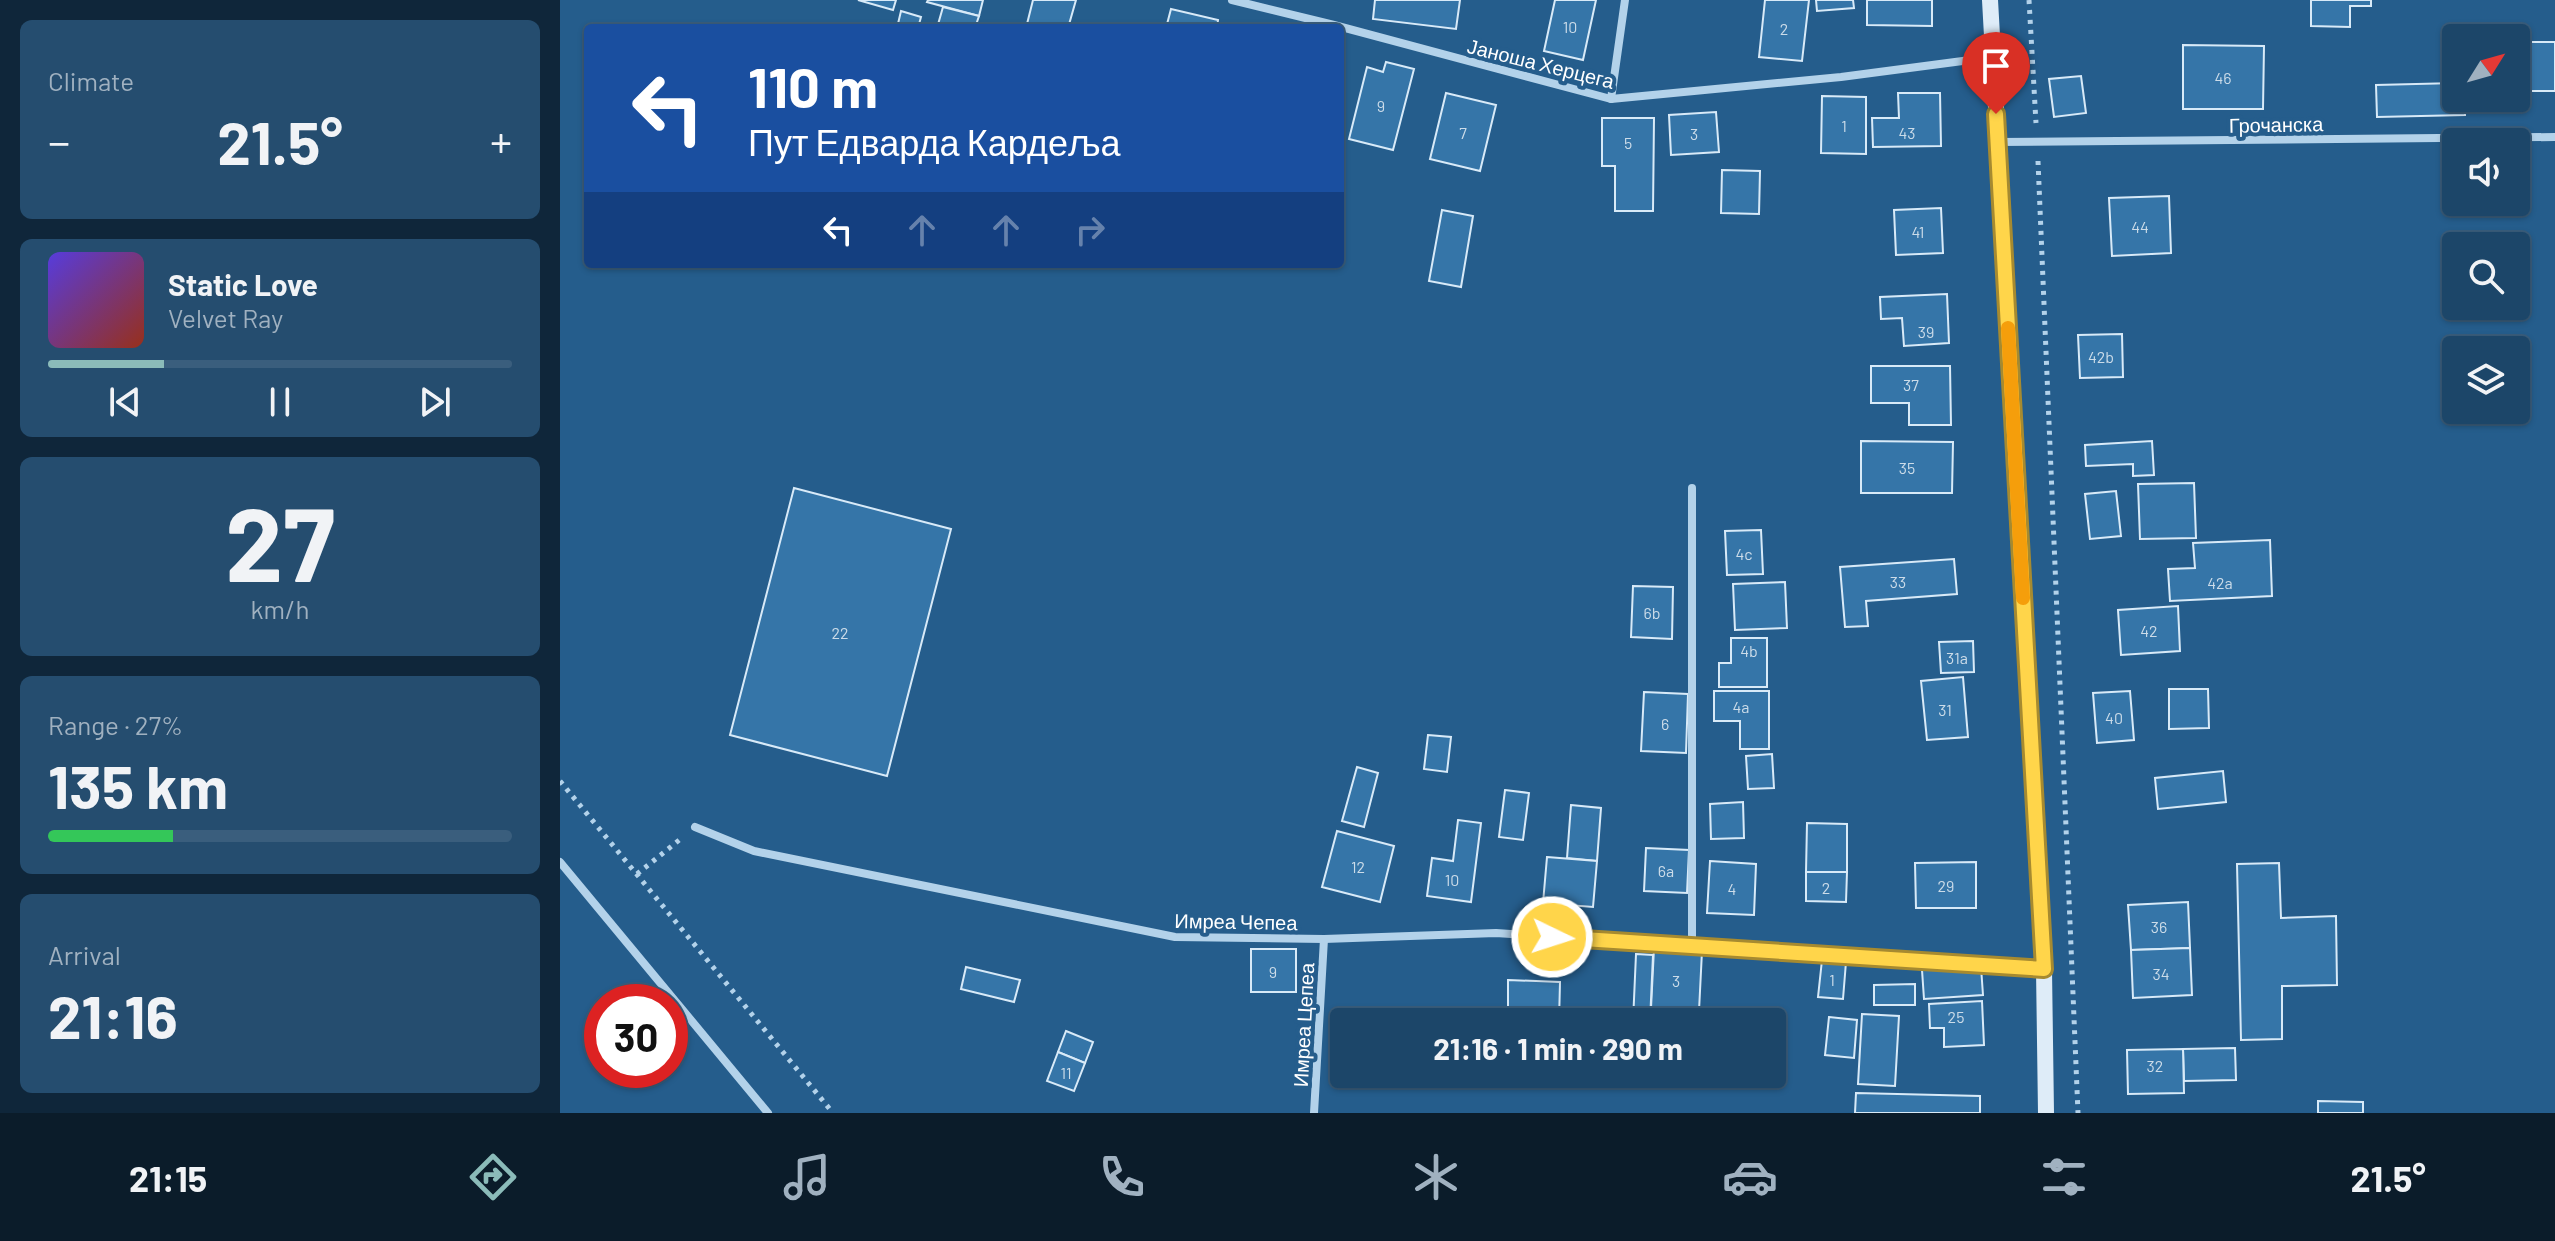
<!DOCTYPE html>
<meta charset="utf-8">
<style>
:root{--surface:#1c4669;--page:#254d6f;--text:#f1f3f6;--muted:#a0b1c0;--line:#3a5e7d;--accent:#8bbbb9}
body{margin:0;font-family:Barlow,sans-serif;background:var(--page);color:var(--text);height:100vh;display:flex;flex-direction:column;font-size:30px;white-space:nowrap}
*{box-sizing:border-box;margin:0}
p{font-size:26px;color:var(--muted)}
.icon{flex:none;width:44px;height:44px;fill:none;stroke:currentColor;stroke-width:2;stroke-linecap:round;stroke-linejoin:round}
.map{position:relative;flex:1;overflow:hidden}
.details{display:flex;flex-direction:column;gap:20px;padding:20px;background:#0f263a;width:560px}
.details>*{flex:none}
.hud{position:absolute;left:24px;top:24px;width:760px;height:244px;border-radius:8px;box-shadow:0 2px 6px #0004,0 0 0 2px var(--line);background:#1a4fa0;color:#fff;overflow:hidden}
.needle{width:52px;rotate:53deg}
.controls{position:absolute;left:1882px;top:24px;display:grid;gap:16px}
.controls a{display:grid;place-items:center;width:88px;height:88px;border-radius:8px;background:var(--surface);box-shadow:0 2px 6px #0004,0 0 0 2px var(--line);font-size:40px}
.speed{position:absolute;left:24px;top:984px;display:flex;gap:16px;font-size:40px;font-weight:700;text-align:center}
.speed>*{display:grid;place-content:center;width:104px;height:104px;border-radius:50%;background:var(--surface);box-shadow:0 2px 6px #0004,0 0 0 2px var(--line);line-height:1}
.speed .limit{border:12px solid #d22;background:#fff;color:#111}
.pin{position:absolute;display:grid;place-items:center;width:68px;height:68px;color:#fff;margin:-82px -34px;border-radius:50% 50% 50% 0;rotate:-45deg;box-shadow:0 0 8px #0007}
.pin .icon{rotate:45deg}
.me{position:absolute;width:88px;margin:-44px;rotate:94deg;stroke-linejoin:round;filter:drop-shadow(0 0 6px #0008)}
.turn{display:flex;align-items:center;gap:28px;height:168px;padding:0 32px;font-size:36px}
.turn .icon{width:104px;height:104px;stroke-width:2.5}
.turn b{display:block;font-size:56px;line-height:68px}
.lanes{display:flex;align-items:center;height:76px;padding:0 32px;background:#0003;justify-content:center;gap:40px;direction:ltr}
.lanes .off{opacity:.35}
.big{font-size:60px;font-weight:700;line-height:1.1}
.details .card{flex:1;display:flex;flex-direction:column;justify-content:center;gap:12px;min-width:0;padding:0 28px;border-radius:12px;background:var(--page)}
.details .dial{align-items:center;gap:0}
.dial b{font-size:104px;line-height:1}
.song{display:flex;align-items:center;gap:24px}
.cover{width:96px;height:96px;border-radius:12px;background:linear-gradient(135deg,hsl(250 70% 55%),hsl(10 70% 35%))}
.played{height:8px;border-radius:4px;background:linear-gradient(90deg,var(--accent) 25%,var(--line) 25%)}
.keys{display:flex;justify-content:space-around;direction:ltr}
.heat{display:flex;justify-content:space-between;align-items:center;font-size:44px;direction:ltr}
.charge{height:12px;border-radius:6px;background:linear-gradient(90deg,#34c759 27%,var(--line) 0)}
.trip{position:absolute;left:770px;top:1008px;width:456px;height:80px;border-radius:8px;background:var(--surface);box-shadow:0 2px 6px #0004,0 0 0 2px var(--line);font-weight:700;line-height:80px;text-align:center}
.tab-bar{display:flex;height:128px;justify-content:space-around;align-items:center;background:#0b1c2a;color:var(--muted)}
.tab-bar .icon{width:56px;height:56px}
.tab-bar .selected{color:var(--accent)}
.tab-bar b{font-size:36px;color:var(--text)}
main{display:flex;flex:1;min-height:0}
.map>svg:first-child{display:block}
</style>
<main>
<section class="details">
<div class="card"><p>Climate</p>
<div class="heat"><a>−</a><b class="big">21.5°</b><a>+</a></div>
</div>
<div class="card">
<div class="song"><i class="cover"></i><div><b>Static Love</b><p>Velvet Ray</p></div></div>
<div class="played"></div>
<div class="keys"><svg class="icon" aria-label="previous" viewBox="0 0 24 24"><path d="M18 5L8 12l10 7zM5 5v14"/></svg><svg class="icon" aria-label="pause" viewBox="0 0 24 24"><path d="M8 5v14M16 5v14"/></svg><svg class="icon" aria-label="next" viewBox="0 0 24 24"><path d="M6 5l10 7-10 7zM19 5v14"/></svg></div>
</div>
<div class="card dial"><b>27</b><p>km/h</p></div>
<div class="card"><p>Range · 27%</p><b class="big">135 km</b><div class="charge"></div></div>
<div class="card"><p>Arrival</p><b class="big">21:16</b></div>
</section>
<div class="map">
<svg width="1995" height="1113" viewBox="0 0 1995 1113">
<rect width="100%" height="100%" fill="#255d8c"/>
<!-- building -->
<g fill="#3575a8" stroke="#d8eaf8" stroke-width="2">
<polygon points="298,0 336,0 333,10"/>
<polygon points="368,0 423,0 419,16 367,2"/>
<polygon points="473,0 516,0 508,28 466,28"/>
<polygon points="815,0 900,0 896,29 813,19"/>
<polygon points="995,0 1036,0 1023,60 984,51"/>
<polygon points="1205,0 1249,0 1242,61 1199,57"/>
<polygon points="1256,0 1293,0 1294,8 1257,11"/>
<polygon points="1307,0 1372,0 1372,26 1307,25"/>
<polygon points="1751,0 1811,0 1811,6 1790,6 1790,27 1751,26"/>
<polygon points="383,7 419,16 415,28 377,28"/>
<polygon points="611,9 658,20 657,28 606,28"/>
<polygon points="341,11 361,17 358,28 337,28"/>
<rect x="1956" y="42" width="39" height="49"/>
<polygon points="1623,45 1704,46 1703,109 1623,109"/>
<polygon points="826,62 854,69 833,150 789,139 807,67 823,72"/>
<polygon points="1521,76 1526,113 1494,117 1489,79"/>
<polygon points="1896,83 1896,98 1904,98 1905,115 1817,117 1816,85"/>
<polygon points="886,93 936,105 920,171 870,159"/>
<polygon points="1338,93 1380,93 1381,146 1313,147 1312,118 1339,118"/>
<polygon points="1262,96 1306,97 1306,154 1261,153"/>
<polygon points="1156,112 1159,152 1111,155 1109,115"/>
<polygon points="1042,118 1094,118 1093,211 1055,211 1055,166 1042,166"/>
<polygon points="1162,170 1200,171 1199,214 1161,213"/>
<polygon points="1609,196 1611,253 1552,256 1549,198"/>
<polygon points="1381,208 1383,253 1336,255 1334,210"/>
<polygon points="882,210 913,216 901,287 869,281"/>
<polygon points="1387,294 1389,343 1344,346 1342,318 1321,319 1320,297"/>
<polygon points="1562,334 1563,377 1520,378 1518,335"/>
<polygon points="1311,366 1390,366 1391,425 1349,425 1349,403 1311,403"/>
<polygon points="1301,441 1393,442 1392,493 1301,493"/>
<polygon points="1592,441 1594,475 1573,476 1573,464 1526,466 1525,445"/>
<polygon points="1634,483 1636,538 1580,539 1578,484"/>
<polygon points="234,488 391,529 327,776 170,735"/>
<polygon points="1556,491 1561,536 1530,539 1525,494"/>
<polygon points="1201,530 1203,574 1167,575 1165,531"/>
<polygon points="1710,540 1712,596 1610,601 1608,569 1635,568 1633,543"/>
<polygon points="1394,559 1397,594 1306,601 1308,626 1285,627 1280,567"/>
<polygon points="1225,582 1227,628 1175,630 1173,584"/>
<polygon points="1073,586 1113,587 1112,639 1071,637"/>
<polygon points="1618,606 1620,651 1561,655 1558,610"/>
<polygon points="1171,638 1207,638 1207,687 1159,687 1159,663 1171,663"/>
<polygon points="1413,641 1414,672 1381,673 1379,642"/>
<polygon points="1403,677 1408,737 1367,740 1361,681"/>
<polygon points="1609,689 1648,689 1649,728 1609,729"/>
<polygon points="1154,691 1209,691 1209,749 1180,749 1180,721 1154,721"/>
<polygon points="1570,691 1574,740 1537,743 1533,693"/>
<polygon points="1084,692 1128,694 1126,753 1081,751"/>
<polygon points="868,735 891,737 887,772 864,769"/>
<polygon points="1212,754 1214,788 1188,789 1186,756"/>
<polygon points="797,767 818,773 804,827 782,821"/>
<polygon points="1663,771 1666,802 1598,809 1595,778"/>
<polygon points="945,790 969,793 963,840 939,837"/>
<polygon points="1183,802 1184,838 1151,839 1150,804"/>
<polygon points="1011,805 1041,808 1037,861 1007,858"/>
<polygon points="898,820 921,823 911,902 867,896 872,858 893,861"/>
<polygon points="1247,823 1287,824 1287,872 1246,872"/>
<polygon points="777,831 834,846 820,902 762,887"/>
<polygon points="1086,848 1129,850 1127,893 1084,891"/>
<polygon points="987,857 1037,861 1033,907 983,903"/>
<polygon points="1150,861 1196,864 1194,915 1147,913"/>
<polygon points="1416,862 1416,908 1356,908 1355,863"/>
<polygon points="1719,863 1721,918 1776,916 1777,985 1722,986 1722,1039 1681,1040 1677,864"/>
<polygon points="1246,872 1287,872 1286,902 1246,901"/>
<polygon points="1628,902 1630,948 1571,950 1568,905"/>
<polygon points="1094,948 1142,951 1139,1011 1091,1008"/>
<polygon points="1630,948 1632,995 1573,998 1571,950"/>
<rect x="691" y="949" width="45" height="43"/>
<polygon points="1076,954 1093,955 1090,1022 1073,1022"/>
<polygon points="1262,960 1286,962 1283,999 1258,997"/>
<polygon points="406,967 460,980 454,1002 401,989"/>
<polygon points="1421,967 1423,995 1364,999 1362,970"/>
<polygon points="948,980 1000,982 999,1022 948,1022"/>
<polygon points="1355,984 1355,1005 1314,1005 1314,985"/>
<polygon points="1422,1001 1424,1045 1384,1047 1384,1028 1370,1028 1369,1004"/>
<polygon points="1302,1014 1339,1016 1335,1086 1298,1084"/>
<polygon points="1269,1017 1297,1020 1294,1058 1265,1055"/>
<polygon points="506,1031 533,1042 525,1063 498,1052"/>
<polygon points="1675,1048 1676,1080 1624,1081 1623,1049"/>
<polygon points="1623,1049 1624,1093 1568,1094 1567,1050"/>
<polygon points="498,1052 525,1063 514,1091 487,1081"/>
<rect x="888" y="1074" width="30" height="4"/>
<polygon points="1296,1093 1420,1096 1420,1113 1295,1113"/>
<polygon points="1758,1101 1803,1102 1803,1113 1758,1113"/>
</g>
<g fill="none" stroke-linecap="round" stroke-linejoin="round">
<!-- path -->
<g stroke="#b3d2ea" stroke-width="5" stroke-dasharray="4 6" stroke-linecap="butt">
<polyline points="1469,0 1476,123"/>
<polyline points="1478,161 1518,1113"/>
<polyline points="0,781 273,1113"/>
<polyline points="77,874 123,837"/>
</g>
<!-- street -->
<g stroke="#b3d2ea" stroke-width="8">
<polyline points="672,0 774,25 1051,99 1281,77 1433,57"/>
<polyline points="1051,99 1065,0"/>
<polyline points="1437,142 1995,137"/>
<polyline points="135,827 194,851 615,937 764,939 936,933 1484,969"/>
<polyline points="0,862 208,1113"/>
<polyline points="1132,946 1132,488"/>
<polyline points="754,1113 764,939"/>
</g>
<!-- secondary -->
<polyline stroke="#deecf8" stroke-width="16" points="1430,0 1484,969 1486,1113"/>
</g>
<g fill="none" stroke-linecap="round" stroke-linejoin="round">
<!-- route casing -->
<g stroke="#a68a30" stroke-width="20">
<polyline id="route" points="992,937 1484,969 1436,114"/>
</g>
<!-- route -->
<use href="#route" stroke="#ffd54a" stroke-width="14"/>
<!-- slow -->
<polyline stroke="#f59e0b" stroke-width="14" points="1448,328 1463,598"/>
</g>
<g text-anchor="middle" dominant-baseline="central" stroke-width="8" stroke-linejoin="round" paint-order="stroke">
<!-- number labels -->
<g font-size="16" fill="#ccdce9">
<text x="1010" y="26">10</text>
<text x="1224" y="28">2</text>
<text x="1663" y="77">46</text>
<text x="821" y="105">9</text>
<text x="1284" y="125">1</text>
<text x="903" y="132">7</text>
<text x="1347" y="132">43</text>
<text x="1134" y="133">3</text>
<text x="1068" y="142">5</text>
<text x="1580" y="226">44</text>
<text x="1358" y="231">41</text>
<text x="1366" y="331">39</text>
<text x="1541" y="356">42b</text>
<text x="1351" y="384">37</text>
<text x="1347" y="467">35</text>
<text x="1184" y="553">4c</text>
<text x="1338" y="581">33</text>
<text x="1660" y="582">42a</text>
<text x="1092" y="612">6b</text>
<text x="1589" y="630">42</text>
<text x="280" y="632">22</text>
<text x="1189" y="650">4b</text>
<text x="1397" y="657">31a</text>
<text x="1181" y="706">4a</text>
<text x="1385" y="709">31</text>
<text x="1554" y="717">40</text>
<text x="1105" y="723">6</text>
<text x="798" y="866">12</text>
<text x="1106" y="870">6a</text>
<text x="892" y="879">10</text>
<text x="1386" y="885">29</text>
<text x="1266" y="887">2</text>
<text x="1172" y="888">4</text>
<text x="1599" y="926">36</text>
<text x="713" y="971">9</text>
<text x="1601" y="973">34</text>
<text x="1272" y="979">1</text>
<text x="1116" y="980">3</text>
<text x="1396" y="1016">25</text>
<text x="1595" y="1065">32</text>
<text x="506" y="1072">11</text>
</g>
<!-- street labels -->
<g font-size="20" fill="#fff" stroke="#255d8c">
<text transform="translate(981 63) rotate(14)">Јаноша Херцега</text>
<text transform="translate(1716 124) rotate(-1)">Грочанска</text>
<text transform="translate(676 921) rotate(1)">Имреа Чепеа</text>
<text transform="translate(743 1025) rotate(-87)">Имреа Цепеа</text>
</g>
</g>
</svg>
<div class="controls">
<a><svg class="needle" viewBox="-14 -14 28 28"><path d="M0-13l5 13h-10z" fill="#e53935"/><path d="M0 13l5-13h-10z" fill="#a0b1c0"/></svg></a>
<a><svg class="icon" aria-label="sound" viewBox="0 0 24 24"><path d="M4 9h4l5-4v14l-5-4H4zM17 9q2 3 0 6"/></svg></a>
<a><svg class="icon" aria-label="search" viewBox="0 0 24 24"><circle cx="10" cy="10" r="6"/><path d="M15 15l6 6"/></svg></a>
<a><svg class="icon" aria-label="layers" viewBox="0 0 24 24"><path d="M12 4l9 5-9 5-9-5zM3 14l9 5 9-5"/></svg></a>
</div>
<div class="speed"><div class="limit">30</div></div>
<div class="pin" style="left:1436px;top:114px;background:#d93025"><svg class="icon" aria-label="arrive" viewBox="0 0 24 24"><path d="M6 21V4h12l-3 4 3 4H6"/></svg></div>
<svg class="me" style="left:992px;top:937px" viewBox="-20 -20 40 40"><circle r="17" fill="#ffd54a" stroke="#fff" stroke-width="3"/><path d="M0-11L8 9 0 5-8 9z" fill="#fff"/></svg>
<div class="trip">21:16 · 1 min · 290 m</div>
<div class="hud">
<div class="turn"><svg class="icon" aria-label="left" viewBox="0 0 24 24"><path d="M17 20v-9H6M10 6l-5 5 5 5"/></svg><div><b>110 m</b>Пут Едварда Кардеља</div></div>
<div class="lanes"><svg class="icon" aria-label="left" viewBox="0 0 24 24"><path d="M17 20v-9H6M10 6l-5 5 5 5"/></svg><svg class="icon off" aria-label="ahead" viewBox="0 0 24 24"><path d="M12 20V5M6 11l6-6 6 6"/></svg><svg class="icon off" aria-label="ahead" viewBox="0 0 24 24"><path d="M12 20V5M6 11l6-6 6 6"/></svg><svg class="icon off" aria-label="right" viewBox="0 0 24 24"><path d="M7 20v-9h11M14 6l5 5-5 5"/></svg></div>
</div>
</div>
</main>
<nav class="tab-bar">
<b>21:15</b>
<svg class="icon selected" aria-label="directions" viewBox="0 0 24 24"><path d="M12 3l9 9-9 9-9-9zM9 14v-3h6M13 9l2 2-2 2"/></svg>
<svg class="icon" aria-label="music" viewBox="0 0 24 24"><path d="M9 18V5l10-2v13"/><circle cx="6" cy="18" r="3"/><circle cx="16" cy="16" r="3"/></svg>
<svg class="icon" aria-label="phone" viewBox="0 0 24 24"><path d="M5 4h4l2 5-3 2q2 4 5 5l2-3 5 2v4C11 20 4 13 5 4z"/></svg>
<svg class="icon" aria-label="climate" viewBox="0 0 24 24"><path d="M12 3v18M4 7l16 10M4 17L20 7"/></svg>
<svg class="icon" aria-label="car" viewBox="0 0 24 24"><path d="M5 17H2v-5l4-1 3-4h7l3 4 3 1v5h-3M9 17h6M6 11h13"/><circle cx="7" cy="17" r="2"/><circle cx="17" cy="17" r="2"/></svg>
<svg class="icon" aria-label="filters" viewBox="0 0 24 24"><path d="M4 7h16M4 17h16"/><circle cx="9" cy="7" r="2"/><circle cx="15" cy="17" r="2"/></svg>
<b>21.5°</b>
</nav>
